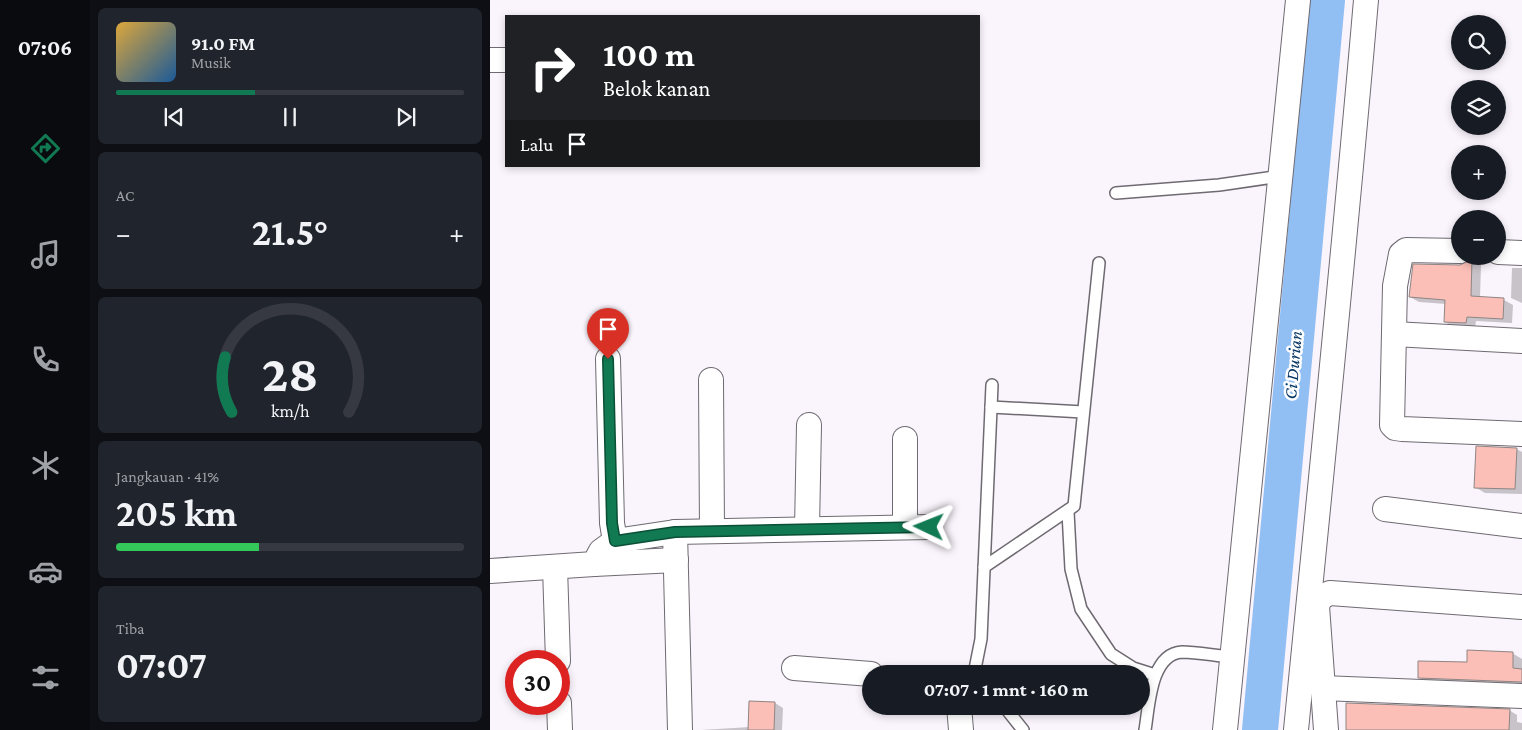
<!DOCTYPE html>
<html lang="id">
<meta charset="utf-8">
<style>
:root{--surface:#171b24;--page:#20242c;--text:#f1f3f6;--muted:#9ea1a6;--line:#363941;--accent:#117a53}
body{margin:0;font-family:"Crimson Pro",serif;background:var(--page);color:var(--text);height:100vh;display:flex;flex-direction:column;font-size:19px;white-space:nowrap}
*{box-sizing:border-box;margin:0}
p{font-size:16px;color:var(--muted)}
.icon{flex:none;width:28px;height:28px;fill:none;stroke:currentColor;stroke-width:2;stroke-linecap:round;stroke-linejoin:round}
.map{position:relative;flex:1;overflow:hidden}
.sheet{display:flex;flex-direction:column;gap:8px;padding:8px;background:#0d0f14;width:400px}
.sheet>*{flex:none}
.banner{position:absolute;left:15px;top:15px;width:475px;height:152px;border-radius:0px;box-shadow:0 2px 8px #0003;background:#202124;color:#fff;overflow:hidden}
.buttons{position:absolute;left:961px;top:15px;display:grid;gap:10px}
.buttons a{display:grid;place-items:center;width:55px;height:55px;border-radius:50%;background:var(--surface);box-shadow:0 2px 8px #0003;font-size:25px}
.speed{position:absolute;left:15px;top:650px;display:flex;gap:10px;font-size:25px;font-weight:700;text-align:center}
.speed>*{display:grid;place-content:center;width:65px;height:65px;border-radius:50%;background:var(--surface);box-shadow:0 2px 8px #0003;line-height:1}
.speed .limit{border:8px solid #d22;background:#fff;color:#111}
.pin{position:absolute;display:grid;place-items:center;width:42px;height:42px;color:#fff;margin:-51px -21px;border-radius:50% 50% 50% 0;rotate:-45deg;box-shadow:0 0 5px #0007}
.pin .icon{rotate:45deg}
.me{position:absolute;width:55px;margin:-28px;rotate:272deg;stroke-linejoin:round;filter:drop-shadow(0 0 4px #0008)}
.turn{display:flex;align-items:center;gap:18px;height:105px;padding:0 15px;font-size:22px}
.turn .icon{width:65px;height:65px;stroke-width:2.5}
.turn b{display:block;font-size:35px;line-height:42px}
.then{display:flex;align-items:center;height:48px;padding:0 15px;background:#0003;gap:10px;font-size:19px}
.big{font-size:38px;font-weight:700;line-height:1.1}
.sheet .tile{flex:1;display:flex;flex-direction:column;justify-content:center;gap:8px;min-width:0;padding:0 18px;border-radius:8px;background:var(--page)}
.sheet .dial{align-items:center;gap:0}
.dial svg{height:130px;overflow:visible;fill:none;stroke:var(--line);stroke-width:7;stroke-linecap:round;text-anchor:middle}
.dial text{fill:var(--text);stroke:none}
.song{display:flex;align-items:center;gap:15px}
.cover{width:60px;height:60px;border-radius:8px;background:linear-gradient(135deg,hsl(40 70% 55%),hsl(210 70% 35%))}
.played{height:5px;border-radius:2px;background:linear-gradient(90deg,var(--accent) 40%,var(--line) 40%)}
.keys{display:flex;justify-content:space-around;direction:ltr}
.heat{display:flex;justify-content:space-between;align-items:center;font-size:28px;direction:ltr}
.charge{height:8px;border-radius:4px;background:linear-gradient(90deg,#34c759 41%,var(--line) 0)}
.trip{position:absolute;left:372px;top:665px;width:288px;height:50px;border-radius:25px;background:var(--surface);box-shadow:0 2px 8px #0003;font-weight:700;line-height:50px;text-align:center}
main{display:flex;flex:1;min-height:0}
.tab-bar{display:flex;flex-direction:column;width:90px;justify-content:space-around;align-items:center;background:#090b0e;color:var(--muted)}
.tab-bar .icon{width:35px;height:35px}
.tab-bar .current{color:var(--accent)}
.tab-bar b{font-size:22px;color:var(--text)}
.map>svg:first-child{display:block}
</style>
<main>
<nav class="tab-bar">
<b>07:06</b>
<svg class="icon current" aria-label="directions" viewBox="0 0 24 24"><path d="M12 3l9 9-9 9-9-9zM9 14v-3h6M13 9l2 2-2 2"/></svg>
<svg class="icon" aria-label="music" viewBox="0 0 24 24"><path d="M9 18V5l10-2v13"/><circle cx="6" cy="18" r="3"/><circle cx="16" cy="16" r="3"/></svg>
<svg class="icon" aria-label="phone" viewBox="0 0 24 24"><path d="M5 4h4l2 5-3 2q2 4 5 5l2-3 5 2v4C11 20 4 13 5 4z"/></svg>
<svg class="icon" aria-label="climate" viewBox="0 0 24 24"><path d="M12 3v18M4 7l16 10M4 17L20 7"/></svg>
<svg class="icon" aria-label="car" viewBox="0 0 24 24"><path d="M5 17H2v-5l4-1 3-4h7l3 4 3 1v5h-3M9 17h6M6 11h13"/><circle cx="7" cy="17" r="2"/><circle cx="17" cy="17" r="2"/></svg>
<svg class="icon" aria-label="filters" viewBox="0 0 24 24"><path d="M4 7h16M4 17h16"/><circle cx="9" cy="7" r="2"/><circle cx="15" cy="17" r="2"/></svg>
</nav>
<section class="sheet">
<div class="tile">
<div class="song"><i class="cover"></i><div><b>91.0 FM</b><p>Musik</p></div></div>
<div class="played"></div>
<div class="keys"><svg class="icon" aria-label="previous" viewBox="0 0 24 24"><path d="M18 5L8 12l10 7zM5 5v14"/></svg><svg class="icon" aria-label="pause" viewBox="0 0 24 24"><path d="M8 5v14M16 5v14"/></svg><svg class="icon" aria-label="next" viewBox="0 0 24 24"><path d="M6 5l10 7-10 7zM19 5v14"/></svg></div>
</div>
<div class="tile"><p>AC</p>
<div class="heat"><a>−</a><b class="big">21.5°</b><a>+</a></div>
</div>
<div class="tile dial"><svg viewBox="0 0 100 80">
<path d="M14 69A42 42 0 1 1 86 69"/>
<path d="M14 69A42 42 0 0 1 10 35" stroke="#117a53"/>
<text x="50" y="56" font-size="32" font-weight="700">28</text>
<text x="50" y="72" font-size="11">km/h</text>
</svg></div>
<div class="tile"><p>Jangkauan · 41%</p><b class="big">205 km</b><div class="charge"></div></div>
<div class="tile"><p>Tiba</p><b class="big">07:07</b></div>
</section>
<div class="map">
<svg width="1032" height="730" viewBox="0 0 1032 730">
<rect width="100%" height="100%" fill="#faf4fc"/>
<!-- shadow -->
<g fill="#0003">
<polygon points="982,260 991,265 990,298 1014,300 1023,305 1022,323 986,321 985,328 964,327 955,322 956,304 929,302 920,297"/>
<polygon points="1022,268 1032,268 1032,303 1021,298"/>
<polygon points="1026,449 1032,452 1032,494 995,493 985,487"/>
<polygon points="1022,653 1032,659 1032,686 937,682 929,677"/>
<polygon points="285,703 293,708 292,730 211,730 260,727"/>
<polygon points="1019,710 1027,715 1027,722 1032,723 1032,730 857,730"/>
</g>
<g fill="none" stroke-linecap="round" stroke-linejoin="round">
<!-- river -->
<polyline stroke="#92bff3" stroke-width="36" points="770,730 837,0"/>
</g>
<!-- building -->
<g fill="#fbbfb7" stroke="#8f8583">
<polygon points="982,259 981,296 1014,298 1013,319 977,317 976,323 954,322 955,300 919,297 923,264 970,265"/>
<polygon points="986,446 1027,448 1025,489 984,488"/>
<polygon points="977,650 1023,652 1023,668 1032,669 1032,682 928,678 928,661 977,662"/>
<polygon points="259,701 285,702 284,730 258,730"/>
<polygon points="856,703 1020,709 1019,730 856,730"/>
</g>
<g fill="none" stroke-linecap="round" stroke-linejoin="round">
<!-- lane casing -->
<g stroke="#6f6a71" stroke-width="14">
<g id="lane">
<polyline points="626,193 729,185 791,176"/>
<polyline points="501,407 593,412"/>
<polyline points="578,512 581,569 591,609 621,654 643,668 665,675"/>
<polyline points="494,567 584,506 609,263"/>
<polyline points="480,674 485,669 491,639 502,385"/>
<polyline points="514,706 533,730"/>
<path d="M655,730C659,707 660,654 692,652C708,652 726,656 742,657"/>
</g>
</g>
<!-- street casing -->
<g stroke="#6f6a71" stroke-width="26">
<g id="street">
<polyline points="0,60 16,60"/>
<polyline points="970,251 916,250 911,254 905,286 902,425 905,428 912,429 1032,434"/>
<polyline points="1008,252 1032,253"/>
<polyline points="904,334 1032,341"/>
<polyline points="118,359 122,523 125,541"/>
<polyline points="221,380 222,531"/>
<polyline points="415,439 415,526"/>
<polyline points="895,509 1032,526"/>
<polyline points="317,529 319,425"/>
<polyline points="185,532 190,730"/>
<polyline points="104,564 186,560"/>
<polyline points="65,567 68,661"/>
<polyline points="0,571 104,564 111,551 125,541 185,532 439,527"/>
<polyline points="304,668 381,674"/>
<polyline points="832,688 1032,696"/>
<polyline points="69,703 70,730"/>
<polyline points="469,706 471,730"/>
<polyline points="735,730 808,0"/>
<path d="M806,730C830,487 855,244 876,0"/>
<polyline points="836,730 827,606 831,597 840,593 1032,607"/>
</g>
</g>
<!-- lane -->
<use href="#lane" stroke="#fff" stroke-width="11"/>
<!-- street -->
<use href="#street" stroke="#fff" stroke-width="24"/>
</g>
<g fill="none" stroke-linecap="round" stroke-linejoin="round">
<!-- route casing -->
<g stroke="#0b4f36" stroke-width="12">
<polyline id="route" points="118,359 122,523 125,541 185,532 439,527"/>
</g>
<!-- route -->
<use href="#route" stroke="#117a53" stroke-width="9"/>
</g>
<g text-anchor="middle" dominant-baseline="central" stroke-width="5" stroke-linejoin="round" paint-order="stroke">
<!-- water labels -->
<g font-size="18" font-style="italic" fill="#043563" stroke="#fff">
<text transform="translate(803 365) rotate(-85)">Ci Durian</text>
</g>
</g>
</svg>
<div class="buttons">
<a><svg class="icon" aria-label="search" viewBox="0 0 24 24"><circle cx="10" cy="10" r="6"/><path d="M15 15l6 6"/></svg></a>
<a><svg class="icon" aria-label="layers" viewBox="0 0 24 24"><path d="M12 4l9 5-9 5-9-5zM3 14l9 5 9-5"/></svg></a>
<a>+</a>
<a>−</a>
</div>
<div class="speed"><div class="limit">30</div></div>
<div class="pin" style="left:118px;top:359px;background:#d93025"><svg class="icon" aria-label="arrive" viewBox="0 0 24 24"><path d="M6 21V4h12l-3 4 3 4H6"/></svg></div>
<svg class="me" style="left:439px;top:527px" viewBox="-20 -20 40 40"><path d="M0-17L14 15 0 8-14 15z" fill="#117a53" stroke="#fff" stroke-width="4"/></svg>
<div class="trip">07:07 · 1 mnt · 160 m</div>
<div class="banner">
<div class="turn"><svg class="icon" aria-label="right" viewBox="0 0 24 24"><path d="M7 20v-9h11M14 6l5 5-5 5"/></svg><div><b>100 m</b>Belok kanan</div></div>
<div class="then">Lalu<svg class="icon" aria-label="arrive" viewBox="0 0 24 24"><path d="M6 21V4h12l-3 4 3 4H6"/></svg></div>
</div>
</div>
</main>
